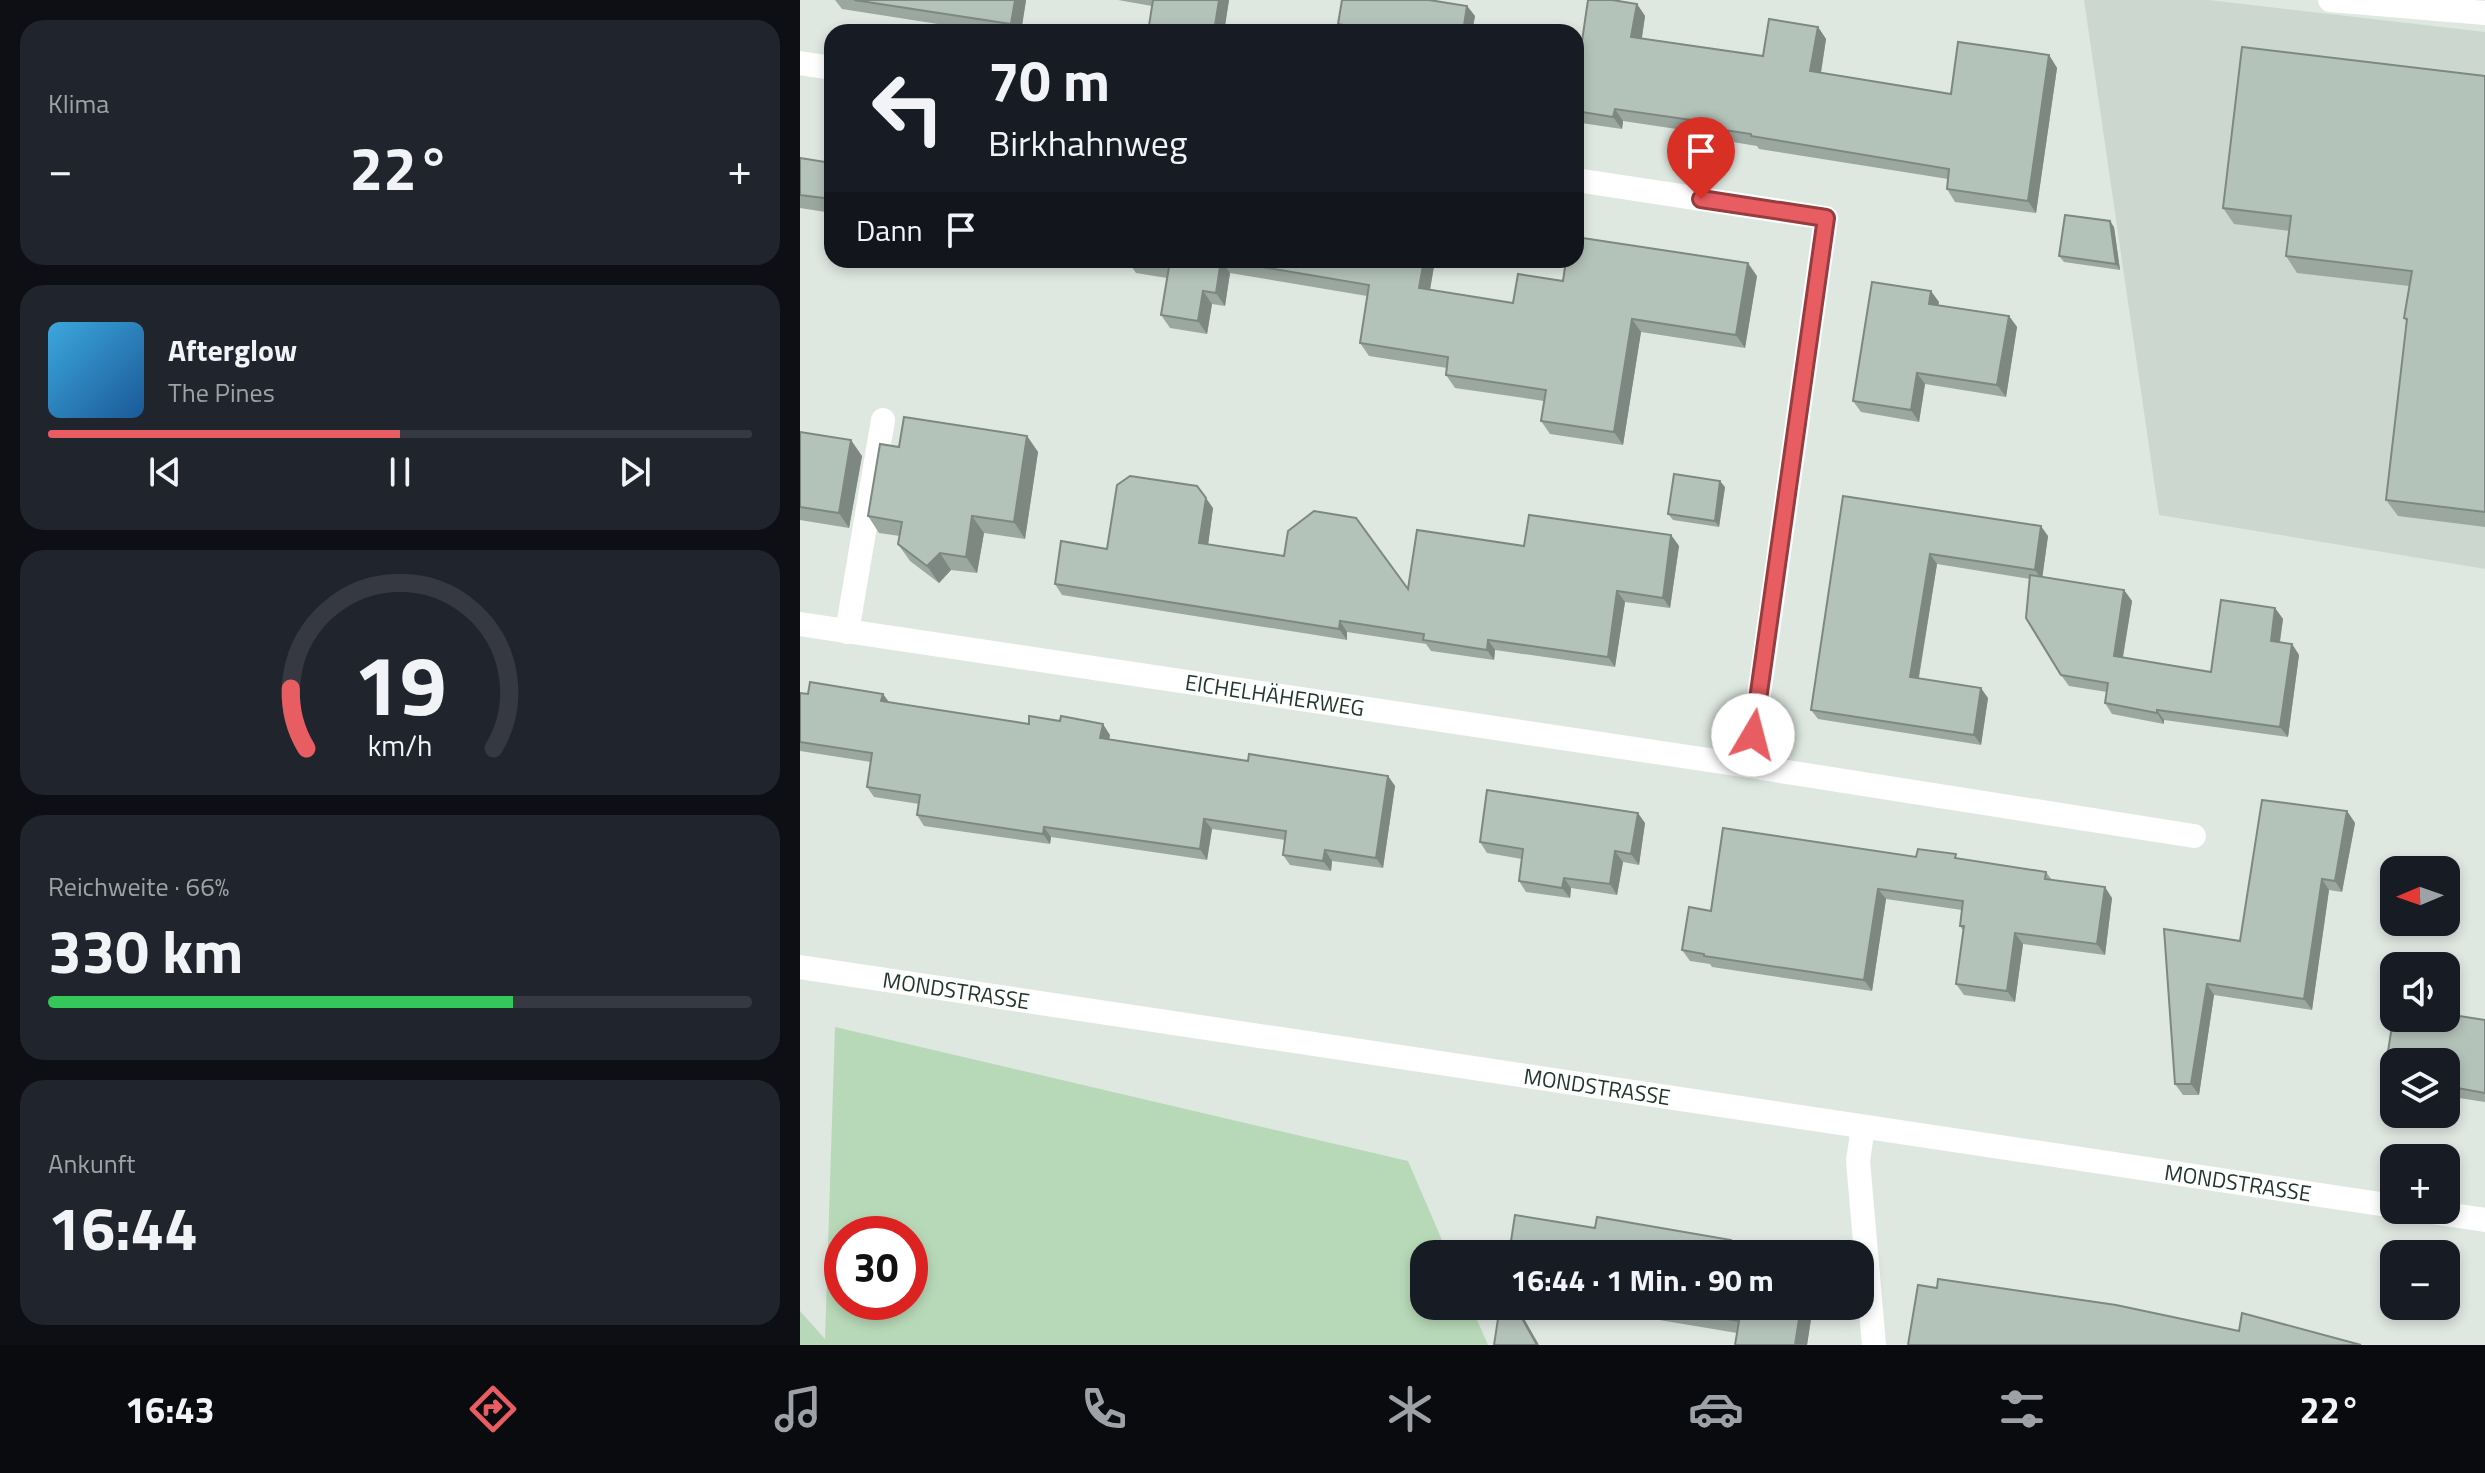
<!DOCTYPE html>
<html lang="de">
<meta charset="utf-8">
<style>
:root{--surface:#171b24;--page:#20242c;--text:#f1f3f6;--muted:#9ea1a6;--line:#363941;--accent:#e85d61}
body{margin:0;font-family:"Titillium Web",sans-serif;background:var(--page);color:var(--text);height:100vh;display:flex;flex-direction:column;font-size:30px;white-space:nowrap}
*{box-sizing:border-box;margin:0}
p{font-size:26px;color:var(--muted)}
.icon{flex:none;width:44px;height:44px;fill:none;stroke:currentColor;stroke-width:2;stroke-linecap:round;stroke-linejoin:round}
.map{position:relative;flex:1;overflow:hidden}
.sheet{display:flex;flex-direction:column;gap:20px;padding:20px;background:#0d0f14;width:800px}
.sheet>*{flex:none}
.guide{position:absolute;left:24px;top:24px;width:760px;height:244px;border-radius:24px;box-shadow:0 4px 12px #0003;background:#171b24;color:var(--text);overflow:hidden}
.needle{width:52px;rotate:268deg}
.controls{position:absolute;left:1580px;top:856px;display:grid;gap:16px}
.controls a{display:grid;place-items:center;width:80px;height:80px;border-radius:16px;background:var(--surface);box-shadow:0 4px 12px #0003;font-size:40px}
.speed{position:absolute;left:24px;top:1216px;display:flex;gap:16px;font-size:40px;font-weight:700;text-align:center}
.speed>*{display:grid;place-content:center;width:104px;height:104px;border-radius:50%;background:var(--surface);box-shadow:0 4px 12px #0003;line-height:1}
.speed .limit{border:12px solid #d22;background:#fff;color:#111}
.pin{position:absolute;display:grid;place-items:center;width:68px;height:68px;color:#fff;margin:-82px -34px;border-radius:50% 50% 50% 0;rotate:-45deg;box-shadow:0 0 8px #0007}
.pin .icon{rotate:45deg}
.me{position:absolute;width:88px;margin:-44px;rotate:8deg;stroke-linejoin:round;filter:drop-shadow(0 0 6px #0008)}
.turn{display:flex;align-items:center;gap:28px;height:168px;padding:0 32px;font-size:36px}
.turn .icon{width:104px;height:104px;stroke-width:2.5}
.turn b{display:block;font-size:56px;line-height:68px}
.then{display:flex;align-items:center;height:76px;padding:0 32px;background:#0003;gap:16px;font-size:30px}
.big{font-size:60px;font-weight:700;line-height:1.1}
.sheet .card{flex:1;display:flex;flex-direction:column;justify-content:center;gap:12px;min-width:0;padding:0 28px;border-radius:24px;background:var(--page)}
.sheet .dial{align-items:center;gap:0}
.dial svg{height:208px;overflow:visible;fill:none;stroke:var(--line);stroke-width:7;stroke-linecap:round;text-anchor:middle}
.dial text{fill:var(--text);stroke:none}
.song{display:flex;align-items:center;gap:24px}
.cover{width:96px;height:96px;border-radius:12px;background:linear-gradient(135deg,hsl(200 70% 55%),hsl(210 70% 35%))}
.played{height:8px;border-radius:4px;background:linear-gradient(90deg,var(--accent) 50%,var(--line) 50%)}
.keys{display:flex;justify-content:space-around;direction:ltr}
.heat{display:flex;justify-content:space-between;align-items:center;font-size:44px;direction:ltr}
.charge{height:12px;border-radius:6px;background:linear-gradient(90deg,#34c759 66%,var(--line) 0)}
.trip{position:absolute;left:610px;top:1240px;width:464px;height:80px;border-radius:24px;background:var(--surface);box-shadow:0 4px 12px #0003;font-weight:700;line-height:80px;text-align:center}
.dock{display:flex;height:128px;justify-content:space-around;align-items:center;background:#090b0e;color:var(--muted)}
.dock .icon{width:56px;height:56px}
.dock .selected{color:var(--accent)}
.dock b{font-size:36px;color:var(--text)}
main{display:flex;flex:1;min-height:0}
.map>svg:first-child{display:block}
</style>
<main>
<section class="sheet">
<div class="card"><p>Klima</p>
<div class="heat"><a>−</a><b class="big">22°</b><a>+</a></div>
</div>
<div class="card">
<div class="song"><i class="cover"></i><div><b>Afterglow</b><p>The Pines</p></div></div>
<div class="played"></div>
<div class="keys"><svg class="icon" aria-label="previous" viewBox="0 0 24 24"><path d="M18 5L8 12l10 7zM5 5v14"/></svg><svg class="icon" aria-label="pause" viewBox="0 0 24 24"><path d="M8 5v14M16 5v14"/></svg><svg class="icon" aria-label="next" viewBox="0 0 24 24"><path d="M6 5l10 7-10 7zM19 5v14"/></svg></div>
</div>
<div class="card dial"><svg viewBox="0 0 100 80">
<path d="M14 69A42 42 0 1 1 86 69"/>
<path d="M14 69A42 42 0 0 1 8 46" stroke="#e85d61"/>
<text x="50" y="56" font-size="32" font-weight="700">19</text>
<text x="50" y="72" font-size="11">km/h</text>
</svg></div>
<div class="card"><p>Reichweite · 66%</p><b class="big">330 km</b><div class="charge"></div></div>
<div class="card"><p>Ankunft</p><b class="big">16:44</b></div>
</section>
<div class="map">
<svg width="1685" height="1345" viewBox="0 0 1685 1345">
<rect width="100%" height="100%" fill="#dee8e1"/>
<!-- built -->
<polygon fill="#ccd8cf" points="1284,0 1409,0 1685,32 1685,569 1359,515"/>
<!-- green -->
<path fill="#b8d9b8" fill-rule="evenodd" d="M35,1027L608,1161L648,1254H624V1306H671L688,1345H0V1311L25,1339ZM42,1234H110V1302H42Z"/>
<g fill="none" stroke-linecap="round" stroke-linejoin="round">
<!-- minor -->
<g stroke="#fff" stroke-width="24">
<polyline points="1530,0 1685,13"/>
<polyline points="0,63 32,68"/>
<polyline points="776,180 1026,218 949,766"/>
<path id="s1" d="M0,624L949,766L1394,836"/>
<polyline points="47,632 83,420"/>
<path id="s2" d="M0,967L1594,1206"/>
<polyline points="1063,1127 1058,1161 1074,1345"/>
<polyline points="1618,1210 1685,1220"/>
</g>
</g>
<!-- wall -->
<g fill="#9ba89f">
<polygon points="35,0 226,0 221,32 189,32 42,9"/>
<polygon points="318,0 429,0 424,32 348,32 352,6"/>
<polygon points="837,4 845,16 842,38 963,56 1018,27 1026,39 1021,73 1151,94 1249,55 1257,68 1236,213 1155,202 1147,189 1148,179 959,149 957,146 914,139 910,134 823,121 822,129 781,123 776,117 776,82"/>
<polygon points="667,6 675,16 672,32 544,32 538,24"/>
<polygon points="1685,76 1685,527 1598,516 1586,500 1607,322 1604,318 1609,286 1497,273 1486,256 1489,231 1434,224 1423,208"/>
<polygon points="0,158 32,163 32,213 0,208"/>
<polygon points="1314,227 1320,270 1264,262 1259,256"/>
<polygon points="217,260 277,260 260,265"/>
<polygon points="327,260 635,260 630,290 713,303 763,281 957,276 945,348 841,332 823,445 750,434 741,421 744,401 655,388 646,375 647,368 569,356 560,343 567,296 430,273 425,306 412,304 407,334 370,328 361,315 367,278 336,273"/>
<polygon points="1139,302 1138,305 1209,316 1217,327 1206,397 1125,384 1119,422 1061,412 1053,401"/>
<polygon points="0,432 62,456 49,528 0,520"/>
<polygon points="227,436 238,452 225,539 184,533 177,573 151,570 139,583 110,561 98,544 100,536 79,533 68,516 99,447"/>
<polygon points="925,487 919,527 873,520 868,514"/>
<polygon points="1043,496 1248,536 1242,577 1324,590 1332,601 1323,658 1411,672 1475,608 1483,619 1480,643 1492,644 1499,655 1488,737 1364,720 1364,724 1312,714 1305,703 1307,692 1269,686 1261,675 1230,579 1137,564 1119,678 1188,698 1181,745 1018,719 1011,710"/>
<polygon points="413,508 408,544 608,589 724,546 871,535 879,546 870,608 825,602 815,667 695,650 694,660 631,651 626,644 547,632 547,640 262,595 255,584 307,549"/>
<polygon points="0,693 8,694 83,694 89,702 229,724 310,735 309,740 448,761 588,776 595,786 583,868 532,861 531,871 490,865 483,855 485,840 412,829 407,860 251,837 250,844 124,826 117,815 119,804 74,797 67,787 71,762 0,751"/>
<polygon points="1547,811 1555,823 1542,892 1529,890 1512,1010 1414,995 1399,1095 1383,1095 1375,1084 1364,929 1440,941"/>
<polygon points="845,823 839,865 823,862 817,895 771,888 770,898 726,892 719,881 722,859 687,853 680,842"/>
<polygon points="1116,857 1159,859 1246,872 1252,880 1312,898 1305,955 1223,944 1215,1002 1164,995 1156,984 1164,932 1160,926 1162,910 1086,899 1072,991 912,967 910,964 890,961 882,950 911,911"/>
<polygon points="1594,1013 1594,1018 1639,1019 1646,1018 1646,1014 1685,1020 1685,1102 1646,1096 1646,1062 1594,1062 1594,1088 1591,1088 1584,1077"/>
<polygon points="700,1306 774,1306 772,1318"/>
<polygon points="776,1306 1013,1306 1007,1345 935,1345 937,1333"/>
</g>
<!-- shaded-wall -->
<g fill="#7e8882">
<polygon points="215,0 226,0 221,32 216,32 211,24"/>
<polygon points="419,0 429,0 424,32 414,32"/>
<polygon points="837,4 845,16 840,49 831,37"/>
<polygon points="667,6 675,16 672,32 663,32"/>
<polygon points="1018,27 1026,39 1019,84 1010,71"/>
<polygon points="1249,55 1257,68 1236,213 1228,201"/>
<polygon points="815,109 823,121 822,129 813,117"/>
<polygon points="1310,221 1314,227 1320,270 1316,264"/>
<polygon points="421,260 430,273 425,306 416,293"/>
<polygon points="624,260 635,260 628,301 619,288"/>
<polygon points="948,263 957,276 945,348 936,335"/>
<polygon points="403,291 412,304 407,334 398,321"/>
<polygon points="1131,291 1139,302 1137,315 1129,304"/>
<polygon points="1209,316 1217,327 1206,397 1197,385"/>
<polygon points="832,319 841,332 823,445 814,432"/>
<polygon points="1117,373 1125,384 1119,422 1111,410"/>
<polygon points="227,436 238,452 225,539 214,522"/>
<polygon points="51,440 62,456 49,528 39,513"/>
<polygon points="920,481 925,487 919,527 915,521"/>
<polygon points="406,498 413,508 407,553 399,543"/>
<polygon points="172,516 184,533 177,573 166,557"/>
<polygon points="1241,526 1248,536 1242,580 1235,570"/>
<polygon points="871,535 879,546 870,608 863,598"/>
<polygon points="140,553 151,570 139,583 127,566"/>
<polygon points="1130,554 1137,564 1117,687 1110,677"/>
<polygon points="1324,590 1332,601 1321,667 1314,656"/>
<polygon points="817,591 825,602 815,667 808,657"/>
<polygon points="1475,608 1483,619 1478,652 1471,641"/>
<polygon points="540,621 547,632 547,640 539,629"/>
<polygon points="688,640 695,650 694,660 687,650"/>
<polygon points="1492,644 1499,655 1488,737 1480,727"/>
<polygon points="1181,688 1188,698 1181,745 1174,735"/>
<polygon points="83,694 90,704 81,701"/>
<polygon points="1357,710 1364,720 1364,724 1357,713"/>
<polygon points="303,724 310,735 307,749 300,738"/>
<polygon points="588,776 595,786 583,868 576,858"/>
<polygon points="1547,811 1555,823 1542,892 1535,881"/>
<polygon points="838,813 845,823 839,865 831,854"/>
<polygon points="404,819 412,829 407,860 400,849"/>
<polygon points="244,827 251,837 250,844 243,834"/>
<polygon points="525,850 532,861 531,871 523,861"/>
<polygon points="815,851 823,862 817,895 810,884"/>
<polygon points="764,878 771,888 770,898 762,888"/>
<polygon points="1522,879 1529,890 1512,1010 1504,999"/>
<polygon points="1305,887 1312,898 1305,955 1297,944"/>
<polygon points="1078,889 1086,899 1072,991 1064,980"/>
<polygon points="1215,933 1223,944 1215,1002 1207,991"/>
<polygon points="1407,984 1414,995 1399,1095 1391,1084"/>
<polygon points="931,1240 941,1254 929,1254"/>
<polygon points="715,1306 717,1306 739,1345 737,1345"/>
<polygon points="764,1306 774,1306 772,1318"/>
<polygon points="1001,1306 1013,1306 1007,1345 995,1345"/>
</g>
<!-- building -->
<g fill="#b4c3b9" stroke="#7e8882" stroke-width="2">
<polygon points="54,0 215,0 211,24"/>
<polygon points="353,0 419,0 414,32 348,32"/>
<polygon points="542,0 629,0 667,6 663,32 580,32 538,24"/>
<polygon points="788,0 812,0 837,4 831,37 963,56 969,19 1018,27 1010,71 1151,94 1158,42 1249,55 1228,201 1147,189 1149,169 951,136 951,134 905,127 906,122 815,109 813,117 776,111 776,82"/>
<polygon points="1442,47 1685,76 1685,512 1586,500 1607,319 1604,318 1612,271 1486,256 1491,216 1423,208"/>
<polygon points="0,158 32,163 32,199 0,195"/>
<polygon points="1265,215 1310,221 1316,264 1259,256"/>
<polygon points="776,237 948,263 936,335 832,319 814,432 741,421 746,390 646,375 648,357 560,343 569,285 421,260 416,293 403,291 398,321 361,315 369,267 327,260 624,260 619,288 713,303 718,274 763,281 766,260 776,260"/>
<polygon points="1072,282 1131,291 1129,304 1209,316 1197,385 1117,373 1111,410 1053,401"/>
<polygon points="104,417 227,436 214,522 172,516 166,557 140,553 127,566 98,544 102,522 68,516 80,444 99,447"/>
<polygon points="0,432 51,440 39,513 0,507"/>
<polygon points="874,474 920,481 915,521 868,514"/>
<polygon points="330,476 397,486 406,498 399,543 484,556 488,531 514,511 556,518 608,589 617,530 724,546 729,515 871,535 863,598 817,591 808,657 688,640 687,650 623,640 624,634 540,621 539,629 255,584 261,541 307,549 317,485"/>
<polygon points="1043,496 1241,526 1235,570 1130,554 1110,677 1181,688 1174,735 1011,710"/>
<polygon points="1230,575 1324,590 1314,656 1411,672 1421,600 1475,608 1471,641 1492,644 1480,727 1357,710 1357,713 1305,703 1308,683 1261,675 1226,618"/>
<polygon points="10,682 83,694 81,701 229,724 229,716 260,721 261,716 303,724 300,738 448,761 449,754 588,776 576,858 525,850 523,861 483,855 486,831 404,819 400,849 244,827 243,834 117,815 120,795 67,787 72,753 0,742 0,693 8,694"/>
<polygon points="687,790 838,813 831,854 815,851 810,884 764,878 762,888 719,881 723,849 680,842"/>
<polygon points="1462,800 1547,811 1535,881 1522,879 1504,999 1407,984 1391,1084 1375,1084 1364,929 1440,941"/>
<polygon points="923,828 1116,857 1118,849 1156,854 1155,858 1246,872 1245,879 1305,887 1297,944 1215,933 1207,991 1156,984 1164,926 1160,926 1163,901 1078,889 1064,980 904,956 904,954 882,950 889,907 911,911"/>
<polygon points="1594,1013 1594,1018 1639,1019 1646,1018 1646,1014 1685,1020 1685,1093 1646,1086 1646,1062 1594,1062 1594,1078 1584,1077"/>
<polygon points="715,1215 795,1228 797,1217 931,1240 929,1254 709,1254"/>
<polygon points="1138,1279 1316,1305 1439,1331 1442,1313 1561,1345 1108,1345 1118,1285 1137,1288"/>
<polygon points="700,1306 715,1306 737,1345 694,1345"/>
<polygon points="849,1306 1001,1306 995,1345 935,1345 939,1321"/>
</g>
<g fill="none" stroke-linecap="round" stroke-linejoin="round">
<!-- route casing -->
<g stroke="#973c3f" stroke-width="20">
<polyline id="route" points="901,199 1026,218 953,735"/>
</g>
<!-- route -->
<use href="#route" stroke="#e85d61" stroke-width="14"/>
</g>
<g text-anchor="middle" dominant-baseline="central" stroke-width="8" stroke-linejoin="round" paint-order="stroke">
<!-- street labels -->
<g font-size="22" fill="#21372b" stroke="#eef6f0">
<text stroke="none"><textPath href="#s1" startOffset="480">EICHELHÄHERWEG</textPath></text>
<text stroke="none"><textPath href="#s2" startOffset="158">MONDSTRASSE</textPath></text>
<text stroke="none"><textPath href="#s2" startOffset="806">MONDSTRASSE</textPath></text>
<text stroke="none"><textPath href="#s2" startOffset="1454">MONDSTRASSE</textPath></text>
</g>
</g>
</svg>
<div class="controls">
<a><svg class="needle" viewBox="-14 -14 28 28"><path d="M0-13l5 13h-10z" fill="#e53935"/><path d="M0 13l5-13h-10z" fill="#9ea1a6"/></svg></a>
<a><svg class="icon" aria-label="sound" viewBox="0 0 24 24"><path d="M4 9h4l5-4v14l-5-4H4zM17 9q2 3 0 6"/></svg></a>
<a><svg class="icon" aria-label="layers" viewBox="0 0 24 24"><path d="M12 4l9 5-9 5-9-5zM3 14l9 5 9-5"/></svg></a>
<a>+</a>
<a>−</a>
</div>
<div class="speed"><div class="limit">30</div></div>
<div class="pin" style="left:901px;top:199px;background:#d93025"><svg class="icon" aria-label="arrive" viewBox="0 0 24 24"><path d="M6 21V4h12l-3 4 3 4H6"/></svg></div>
<svg class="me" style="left:953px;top:735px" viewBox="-20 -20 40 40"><circle r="19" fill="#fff"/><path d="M0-13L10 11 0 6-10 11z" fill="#e85d61"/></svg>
<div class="trip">16:44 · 1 Min. · 90 m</div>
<div class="guide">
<div class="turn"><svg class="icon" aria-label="left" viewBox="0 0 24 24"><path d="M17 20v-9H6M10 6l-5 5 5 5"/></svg><div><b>70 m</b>Birkhahnweg</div></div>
<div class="then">Dann<svg class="icon" aria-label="arrive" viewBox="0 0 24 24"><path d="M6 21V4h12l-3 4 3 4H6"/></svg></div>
</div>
</div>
</main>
<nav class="dock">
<b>16:43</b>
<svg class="icon selected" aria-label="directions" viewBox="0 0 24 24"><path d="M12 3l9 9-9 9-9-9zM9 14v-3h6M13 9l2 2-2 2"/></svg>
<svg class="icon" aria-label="music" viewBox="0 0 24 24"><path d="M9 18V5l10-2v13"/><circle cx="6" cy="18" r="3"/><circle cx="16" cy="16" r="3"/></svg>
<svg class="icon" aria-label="phone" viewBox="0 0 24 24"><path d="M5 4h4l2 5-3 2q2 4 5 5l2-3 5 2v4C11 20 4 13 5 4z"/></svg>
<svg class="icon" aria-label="climate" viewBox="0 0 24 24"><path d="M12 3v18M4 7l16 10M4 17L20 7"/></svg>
<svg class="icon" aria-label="car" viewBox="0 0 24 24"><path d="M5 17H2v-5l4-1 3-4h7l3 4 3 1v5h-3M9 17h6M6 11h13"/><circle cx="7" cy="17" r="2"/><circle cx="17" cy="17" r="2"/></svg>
<svg class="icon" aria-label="filters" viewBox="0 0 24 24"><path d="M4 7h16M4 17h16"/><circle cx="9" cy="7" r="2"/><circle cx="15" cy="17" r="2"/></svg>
<b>22°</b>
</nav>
